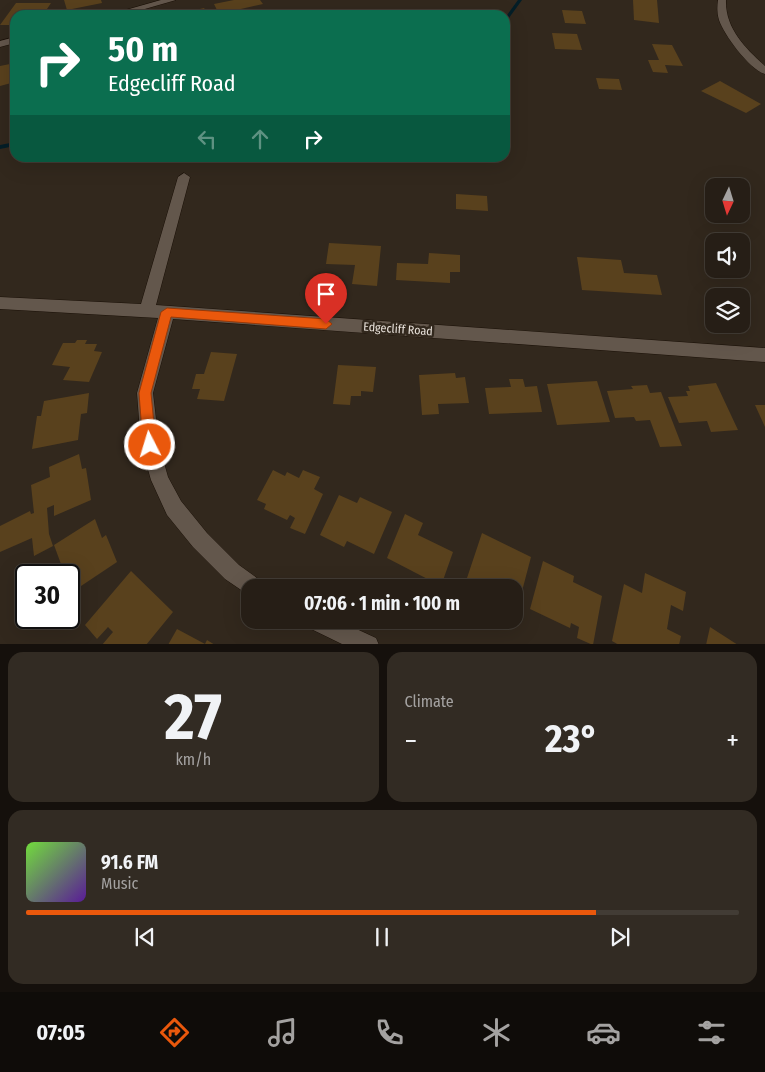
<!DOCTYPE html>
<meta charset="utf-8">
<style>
:root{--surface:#261e16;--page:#322b23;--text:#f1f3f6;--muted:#a4a2a1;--line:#423c35;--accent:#ea580c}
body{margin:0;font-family:"Fira Sans Condensed",sans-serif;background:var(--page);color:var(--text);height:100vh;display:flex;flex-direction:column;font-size:19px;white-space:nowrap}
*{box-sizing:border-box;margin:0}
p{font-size:16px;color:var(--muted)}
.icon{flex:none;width:28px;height:28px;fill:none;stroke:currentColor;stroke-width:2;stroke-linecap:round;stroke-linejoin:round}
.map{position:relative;height:644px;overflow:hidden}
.sheet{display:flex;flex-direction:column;gap:8px;padding:8px;background:#15100c;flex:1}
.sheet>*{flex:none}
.guide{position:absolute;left:10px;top:10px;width:500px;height:152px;border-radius:15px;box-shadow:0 5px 20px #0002,0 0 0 1px var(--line);background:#0b6e4f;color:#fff;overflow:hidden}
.needle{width:32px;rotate:184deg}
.tools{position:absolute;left:705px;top:178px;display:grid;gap:10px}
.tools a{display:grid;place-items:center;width:45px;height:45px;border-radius:10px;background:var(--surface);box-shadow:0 5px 20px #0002,0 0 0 1px var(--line);font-size:25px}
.speed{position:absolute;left:15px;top:564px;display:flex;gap:10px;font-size:25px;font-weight:700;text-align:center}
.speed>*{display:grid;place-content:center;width:65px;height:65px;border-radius:50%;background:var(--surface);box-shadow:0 5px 20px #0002,0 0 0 1px var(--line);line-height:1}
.speed .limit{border:2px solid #111;border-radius:8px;background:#fff;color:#111}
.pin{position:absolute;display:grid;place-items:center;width:42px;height:42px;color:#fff;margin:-51px -21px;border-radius:50% 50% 50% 0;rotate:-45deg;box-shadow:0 0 5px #0007}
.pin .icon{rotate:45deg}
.me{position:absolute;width:55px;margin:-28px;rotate:355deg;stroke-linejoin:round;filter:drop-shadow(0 0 4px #0008)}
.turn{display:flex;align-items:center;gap:18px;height:105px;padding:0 15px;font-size:22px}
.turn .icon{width:65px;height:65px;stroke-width:2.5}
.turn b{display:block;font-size:35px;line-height:42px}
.lanes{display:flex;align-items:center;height:48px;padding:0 15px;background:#0003;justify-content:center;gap:25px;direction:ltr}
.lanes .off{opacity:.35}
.big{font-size:38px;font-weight:700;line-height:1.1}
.sheet .card{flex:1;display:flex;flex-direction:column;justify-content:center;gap:8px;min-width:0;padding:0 18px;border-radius:15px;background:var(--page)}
.sheet .dial{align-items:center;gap:0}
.dial b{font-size:65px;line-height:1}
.song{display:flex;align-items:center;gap:15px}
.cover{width:60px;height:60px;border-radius:8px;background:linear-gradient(135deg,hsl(100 70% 55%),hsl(270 70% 35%))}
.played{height:5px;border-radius:2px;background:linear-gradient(90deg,var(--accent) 80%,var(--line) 80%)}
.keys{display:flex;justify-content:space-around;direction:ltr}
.heat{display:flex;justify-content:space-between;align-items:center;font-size:28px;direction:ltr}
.sheet .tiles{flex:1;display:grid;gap:8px;grid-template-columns:1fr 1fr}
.card:last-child{grid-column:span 2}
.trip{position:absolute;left:241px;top:579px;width:282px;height:50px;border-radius:15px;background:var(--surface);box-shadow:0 5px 20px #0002,0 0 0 1px var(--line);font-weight:700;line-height:50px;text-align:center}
.tabs{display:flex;height:80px;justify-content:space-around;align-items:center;background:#0f0c09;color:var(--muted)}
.tabs .icon{width:35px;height:35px}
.tabs .selected{color:var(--accent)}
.tabs b{font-size:22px;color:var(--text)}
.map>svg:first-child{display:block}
</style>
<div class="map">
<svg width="765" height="645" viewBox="0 0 765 645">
<rect width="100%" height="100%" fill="#32281d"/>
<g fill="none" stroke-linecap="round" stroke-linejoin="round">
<!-- stream -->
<g fill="#041e27" fill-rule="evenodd">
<polygon points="518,0 522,0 506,22 505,22 505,18"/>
<polygon points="15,142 15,146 0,149 0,145"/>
</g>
</g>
<!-- building -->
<g fill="#59411d">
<polygon points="64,0 101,0 102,3 67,10"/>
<polygon points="234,0 260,0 263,4 219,14 214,4"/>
<polygon points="633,0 657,0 659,23 634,20"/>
<polygon points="16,3 51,3 43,15 15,15 15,25 0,25"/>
<polygon points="204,8 209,15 179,15 179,14"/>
<polygon points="562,10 582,11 586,24 565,23"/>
<polygon points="552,33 577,34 582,50 555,49"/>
<polygon points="652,44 672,45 683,66 665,65 668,73 653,72 648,60 659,60"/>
<polygon points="15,63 15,82 0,86 0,66"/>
<polygon points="596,78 619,79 622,90 599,89"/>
<polygon points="720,81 761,104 746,113 701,91"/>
<polygon points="456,194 487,196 488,211 456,209"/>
<polygon points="329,243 381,246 377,286 352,284 355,265 326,264"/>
<polygon points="429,253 460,255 460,272 450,272 450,283 396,280 397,263 428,264"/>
<polygon points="577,257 621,260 624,273 657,275 662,295 582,290"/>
<polygon points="77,340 87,340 85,344 97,344 94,351 102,352 89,382 63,380 70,367 52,365 63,343 75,343"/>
<polygon points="211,352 237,354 224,401 197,399 200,389 192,389 196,374 204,374"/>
<polygon points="338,365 376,367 373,392 361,391 361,396 351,396 350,405 333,404"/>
<polygon points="455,373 456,378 465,377 469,403 438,404 439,414 422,415 419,375"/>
<polygon points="509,379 523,379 525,387 537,386 542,412 489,414 485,388 511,387"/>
<polygon points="597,381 610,422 557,425 547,384"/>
<polygon points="716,383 738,430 711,432 707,421 679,423 668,397 688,396 686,391 690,391 688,386"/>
<polygon points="647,385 650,393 661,392 682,446 660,447 650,420 636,421 634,417 615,418 607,391 633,389 631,386"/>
<polygon points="89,393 87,413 81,414 78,440 32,449 37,416 41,416 44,401"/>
<polygon points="755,405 765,405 765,427"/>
<polygon points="79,454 82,469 86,468 91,500 54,516 54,505 47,508 49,534 53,546 34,556 32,538 0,552 0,526 30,511 31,514 34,513 31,485 50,477 49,467"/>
<polygon points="273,470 285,476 287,472 299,478 303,470 320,477 314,489 323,494 305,534 290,528 295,518 290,515 287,520 264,509 266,504 257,500"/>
<polygon points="339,495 357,503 360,497 392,512 374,554 347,541 344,547 320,535"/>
<polygon points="405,514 423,523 418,535 453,552 441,586 387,558"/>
<polygon points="95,519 102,538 106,535 117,562 69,594 69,575 65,575 54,545"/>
<polygon points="482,533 531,557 516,614 515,588 472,588 465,584"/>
<polygon points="543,561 574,576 573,582 602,596 593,645 577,638 579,627 571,623 570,628 530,609"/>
<polygon points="131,571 173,612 146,645 102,645 113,632 108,627 97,639 85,625"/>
<polygon points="645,573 686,592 683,611 671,605 667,629 681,636 679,645 619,645 612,641 624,584 642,593"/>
<polygon points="710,627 738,645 706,645"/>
<polygon points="177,629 205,644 207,640 215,645 168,645"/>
</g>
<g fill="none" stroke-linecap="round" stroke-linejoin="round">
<!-- minor casing -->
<g stroke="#1a1007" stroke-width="1">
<g id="minor">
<polygon points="161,0 176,0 124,15 108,15"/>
<path d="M718,0H726C725,28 745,48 765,66V74C750,70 724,35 719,20C717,13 717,7 718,0Z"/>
<polygon points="15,37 15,43 0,47 0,41"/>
<polygon points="184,173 190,177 156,305 765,348 765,362 173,319 153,393 159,445 168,477 181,501 207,533 239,565 261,581 264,588 250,588 250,596 225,579 193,547 167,515 151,480 141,445 137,393 158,318 0,309 0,297 141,304 178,177"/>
<polygon points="304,620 337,620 376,638 379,645 344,645 307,627"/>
</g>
</g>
<!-- minor -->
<use href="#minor" fill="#63574c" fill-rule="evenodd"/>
</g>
<!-- route -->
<polygon fill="#ea580c" stroke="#983908" points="167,308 326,319 332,324 326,329 171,317 151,393 156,445 155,450 150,451 145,450 143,445 139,393 161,312"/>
<g text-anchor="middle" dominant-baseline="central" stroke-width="5" stroke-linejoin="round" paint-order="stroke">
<!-- street labels -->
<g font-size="12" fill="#e6dfd8" stroke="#32281d">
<text transform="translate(398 329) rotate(4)">Edgecliff Road</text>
</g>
</g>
</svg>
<div class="tools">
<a><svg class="needle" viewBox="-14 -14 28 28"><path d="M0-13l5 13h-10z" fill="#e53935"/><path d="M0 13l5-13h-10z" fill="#a4a2a1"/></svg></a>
<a><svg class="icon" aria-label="sound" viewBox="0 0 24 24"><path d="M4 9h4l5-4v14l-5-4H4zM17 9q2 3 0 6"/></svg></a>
<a><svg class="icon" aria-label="layers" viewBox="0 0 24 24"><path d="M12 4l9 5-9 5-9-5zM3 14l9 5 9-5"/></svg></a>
</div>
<div class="speed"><div class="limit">30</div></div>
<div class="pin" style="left:326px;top:324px;background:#d93025"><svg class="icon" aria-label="arrive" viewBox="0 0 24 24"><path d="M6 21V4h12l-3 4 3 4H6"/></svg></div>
<svg class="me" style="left:150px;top:445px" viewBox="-20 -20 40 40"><circle r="17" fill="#ea580c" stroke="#fff" stroke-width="3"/><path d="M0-11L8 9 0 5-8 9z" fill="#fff"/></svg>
<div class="trip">07:06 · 1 min · 100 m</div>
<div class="guide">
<div class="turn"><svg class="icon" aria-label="right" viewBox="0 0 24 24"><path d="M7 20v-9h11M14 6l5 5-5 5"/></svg><div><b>50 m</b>Edgecliff Road</div></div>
<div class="lanes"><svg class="icon off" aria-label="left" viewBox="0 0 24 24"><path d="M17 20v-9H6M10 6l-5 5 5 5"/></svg><svg class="icon off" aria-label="ahead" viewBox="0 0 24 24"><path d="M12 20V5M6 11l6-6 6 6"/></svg><svg class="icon" aria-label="right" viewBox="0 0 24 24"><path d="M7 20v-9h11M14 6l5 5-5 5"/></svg></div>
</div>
</div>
<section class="sheet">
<div class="tiles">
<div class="card dial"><b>27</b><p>km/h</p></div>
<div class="card"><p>Climate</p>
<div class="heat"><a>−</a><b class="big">23°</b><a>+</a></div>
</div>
<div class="card">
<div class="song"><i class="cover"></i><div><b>91.6 FM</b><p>Music</p></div></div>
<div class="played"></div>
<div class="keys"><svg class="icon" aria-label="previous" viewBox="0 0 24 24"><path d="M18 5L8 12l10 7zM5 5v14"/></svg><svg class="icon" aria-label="pause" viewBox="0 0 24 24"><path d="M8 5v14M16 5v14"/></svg><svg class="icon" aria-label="next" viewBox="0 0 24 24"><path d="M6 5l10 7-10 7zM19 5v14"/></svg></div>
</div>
</div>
</section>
<nav class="tabs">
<b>07:05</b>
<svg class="icon selected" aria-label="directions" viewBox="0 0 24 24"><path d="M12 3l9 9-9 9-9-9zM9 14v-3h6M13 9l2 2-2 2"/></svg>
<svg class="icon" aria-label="music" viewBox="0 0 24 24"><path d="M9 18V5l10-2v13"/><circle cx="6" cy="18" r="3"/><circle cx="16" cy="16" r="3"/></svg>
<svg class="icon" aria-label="phone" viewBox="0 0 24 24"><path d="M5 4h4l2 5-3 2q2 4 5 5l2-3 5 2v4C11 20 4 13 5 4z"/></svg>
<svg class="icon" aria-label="climate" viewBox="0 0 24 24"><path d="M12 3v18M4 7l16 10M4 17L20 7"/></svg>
<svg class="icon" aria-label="car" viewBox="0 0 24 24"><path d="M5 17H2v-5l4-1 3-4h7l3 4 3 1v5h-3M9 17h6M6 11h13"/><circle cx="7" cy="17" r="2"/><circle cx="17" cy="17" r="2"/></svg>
<svg class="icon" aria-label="filters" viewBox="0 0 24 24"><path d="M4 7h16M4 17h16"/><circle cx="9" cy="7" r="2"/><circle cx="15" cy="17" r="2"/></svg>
</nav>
